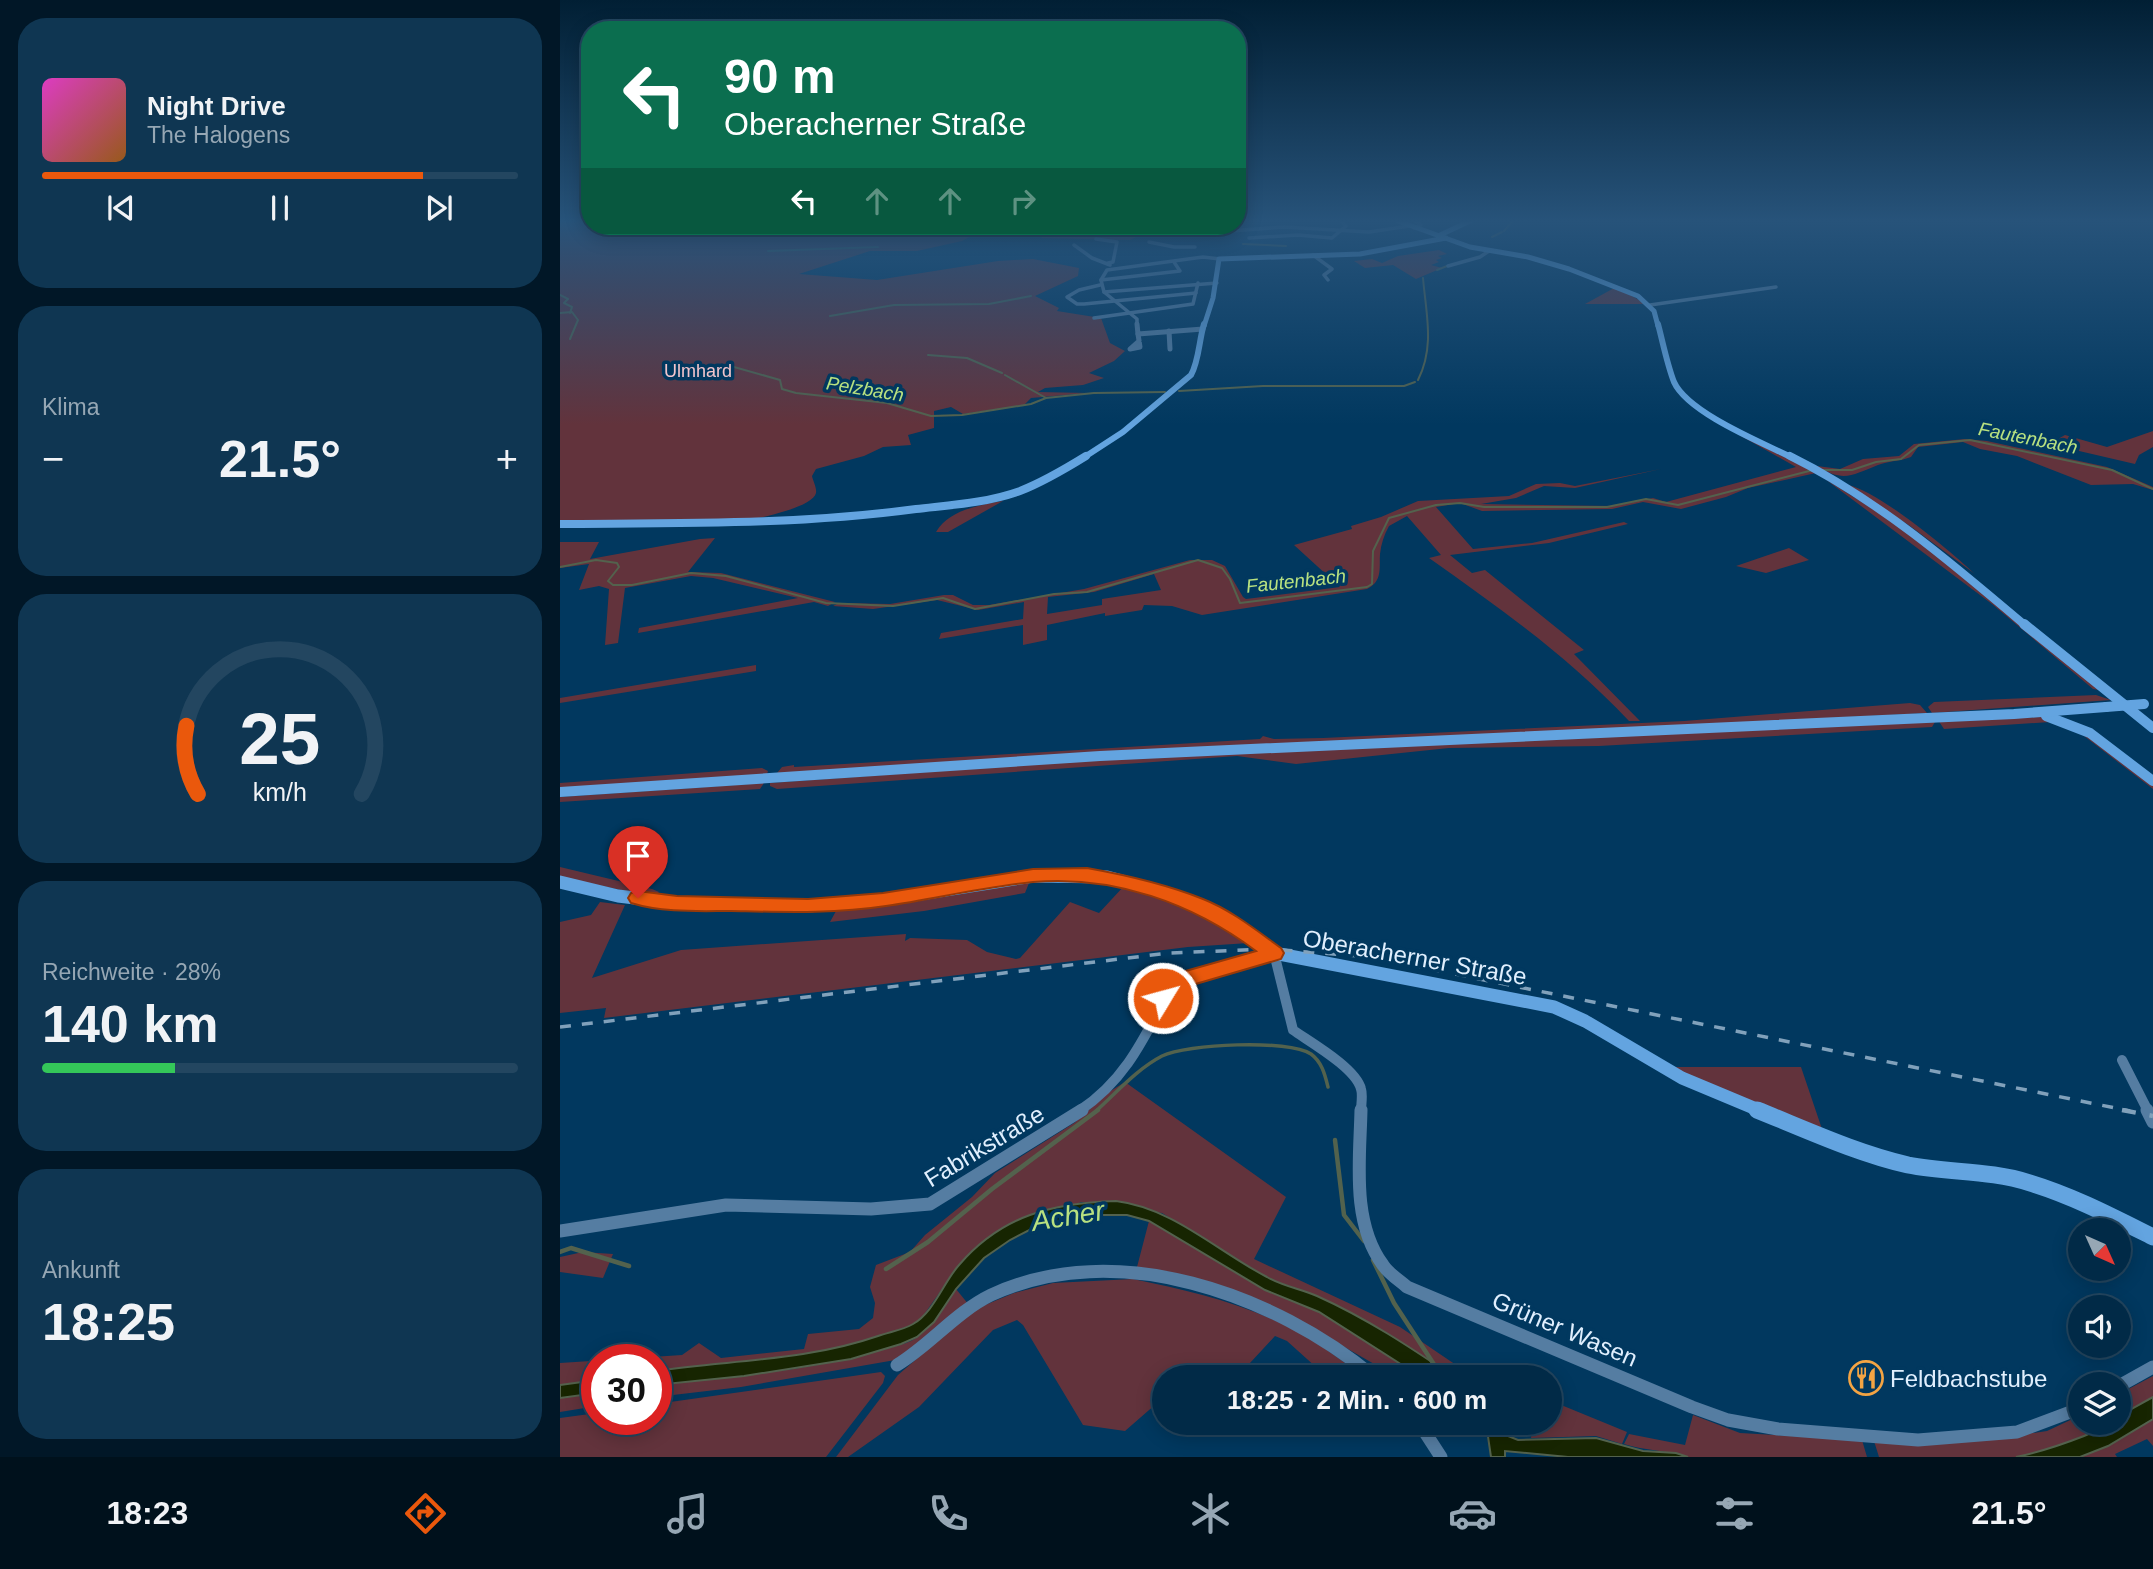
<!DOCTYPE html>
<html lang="de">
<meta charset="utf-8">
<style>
:root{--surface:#012a47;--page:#0f3652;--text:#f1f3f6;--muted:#96a7b4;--line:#234660;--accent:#ea580c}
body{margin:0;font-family:Arial,sans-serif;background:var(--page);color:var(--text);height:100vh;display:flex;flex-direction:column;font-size:26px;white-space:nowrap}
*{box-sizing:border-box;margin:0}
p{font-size:23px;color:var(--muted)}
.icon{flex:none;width:38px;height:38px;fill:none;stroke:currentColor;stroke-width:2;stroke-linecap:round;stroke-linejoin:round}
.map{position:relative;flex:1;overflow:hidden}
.panel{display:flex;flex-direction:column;gap:18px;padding:18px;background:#011727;width:560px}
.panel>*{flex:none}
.top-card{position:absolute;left:21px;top:21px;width:665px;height:214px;border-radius:28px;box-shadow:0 4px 18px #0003,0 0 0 2px var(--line);background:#0b6e4f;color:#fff;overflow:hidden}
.needle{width:46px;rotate:135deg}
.buttons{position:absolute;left:1508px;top:1218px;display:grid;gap:14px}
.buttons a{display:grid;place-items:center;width:63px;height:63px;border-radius:50%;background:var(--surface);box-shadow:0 4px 18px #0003,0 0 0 2px var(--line);font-size:35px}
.speed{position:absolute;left:21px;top:1344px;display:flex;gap:14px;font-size:35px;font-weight:700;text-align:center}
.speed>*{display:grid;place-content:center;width:91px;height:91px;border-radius:50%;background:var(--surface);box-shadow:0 4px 18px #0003,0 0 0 2px var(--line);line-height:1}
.speed .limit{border:10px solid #d22;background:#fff;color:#111}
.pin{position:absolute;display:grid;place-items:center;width:60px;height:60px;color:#fff;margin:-72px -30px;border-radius:50% 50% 50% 0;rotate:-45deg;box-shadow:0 0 7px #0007}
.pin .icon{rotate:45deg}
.me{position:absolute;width:77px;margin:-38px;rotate:53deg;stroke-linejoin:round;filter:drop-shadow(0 0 5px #0008)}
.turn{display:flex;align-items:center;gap:24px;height:147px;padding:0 28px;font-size:32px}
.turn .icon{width:91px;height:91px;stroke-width:2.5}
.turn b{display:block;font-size:49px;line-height:60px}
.lanes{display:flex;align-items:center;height:66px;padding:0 28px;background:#0003;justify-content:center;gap:35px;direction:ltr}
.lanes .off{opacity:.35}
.big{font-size:52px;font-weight:700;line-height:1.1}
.panel .widget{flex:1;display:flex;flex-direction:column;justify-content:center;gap:10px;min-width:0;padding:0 24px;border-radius:28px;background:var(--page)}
.panel .dial{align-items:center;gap:0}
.dial svg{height:182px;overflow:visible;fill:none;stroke:var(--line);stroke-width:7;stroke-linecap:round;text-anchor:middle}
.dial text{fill:var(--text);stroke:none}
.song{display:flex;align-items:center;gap:21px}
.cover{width:84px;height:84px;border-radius:10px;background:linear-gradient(135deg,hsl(310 70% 55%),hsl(30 70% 35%))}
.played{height:7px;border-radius:4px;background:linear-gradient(90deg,var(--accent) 80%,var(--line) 80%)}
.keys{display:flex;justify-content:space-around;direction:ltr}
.heat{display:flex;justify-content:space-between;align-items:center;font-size:38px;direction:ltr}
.charge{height:10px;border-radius:5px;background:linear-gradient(90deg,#34c759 28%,var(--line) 0)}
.trip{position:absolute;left:592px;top:1365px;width:410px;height:70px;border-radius:35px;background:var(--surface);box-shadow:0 4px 18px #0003,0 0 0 2px var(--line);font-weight:700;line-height:70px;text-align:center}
.dock{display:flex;height:112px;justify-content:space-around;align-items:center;background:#00111c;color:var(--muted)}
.dock .icon{width:49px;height:49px}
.dock .selected{color:var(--accent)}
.dock b{font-size:32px;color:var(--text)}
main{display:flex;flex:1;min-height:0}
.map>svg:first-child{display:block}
</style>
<main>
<section class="panel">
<div class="widget">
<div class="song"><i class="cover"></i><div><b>Night Drive</b><p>The Halogens</p></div></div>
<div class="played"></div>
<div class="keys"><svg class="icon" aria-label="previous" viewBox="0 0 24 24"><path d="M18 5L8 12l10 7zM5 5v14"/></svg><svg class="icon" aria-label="pause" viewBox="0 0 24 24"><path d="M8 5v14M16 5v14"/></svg><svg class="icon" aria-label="next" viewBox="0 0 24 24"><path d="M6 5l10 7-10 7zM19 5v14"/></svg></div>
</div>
<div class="widget"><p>Klima</p>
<div class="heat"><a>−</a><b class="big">21.5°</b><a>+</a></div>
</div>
<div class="widget dial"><svg viewBox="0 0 100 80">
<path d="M14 69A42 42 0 1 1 86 69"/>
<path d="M14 69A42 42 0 0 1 9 39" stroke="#ea580c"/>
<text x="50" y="56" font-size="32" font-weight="700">25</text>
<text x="50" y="72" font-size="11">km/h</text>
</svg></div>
<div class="widget"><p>Reichweite · 28%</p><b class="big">140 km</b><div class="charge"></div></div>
<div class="widget"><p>Ankunft</p><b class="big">18:25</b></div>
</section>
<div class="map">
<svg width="1593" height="1457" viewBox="0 0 1593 1457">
<rect width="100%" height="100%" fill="#01385f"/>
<!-- green -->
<g fill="#62333c" fill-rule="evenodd">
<path d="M0,221H30V226H429L402,241L357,251H310L239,274L317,280L438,261L473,259L519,268L518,276L475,296L499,308L497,311L541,318L550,343L565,351L554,361L529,373L544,378L523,385L485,388L478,392L529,393L471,398L464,405L403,414L391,407L374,411V428L348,435L351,445L323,447L304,456L256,469L252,476C253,481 257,488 256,493C253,507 203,517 190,520L0,523Z"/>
<path d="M544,229H578L572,233L580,235L570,240L480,238C501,229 524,239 544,229Z"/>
<polygon points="879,250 887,254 878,256 882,258 876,260 879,262 871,265 882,268 856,279 833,265 805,268 794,261 812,259 822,263 838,256"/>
<polygon points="1056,287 1086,304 1025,304"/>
<polygon points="1593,431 1593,447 1579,455 1575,464 1489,444 1505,435 1547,447"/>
<path d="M1174,432L1256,473L1188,488L1166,497L1121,509L1083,502L1052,509L922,511L900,503L876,507L913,549L972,543L1064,522L1068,524L989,543L890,555L912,573L925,570L1024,650L1014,654L1080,721H1069C1007,655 942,610 869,558L881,555L847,516L829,526C824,535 821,544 820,554C819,568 823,581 807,589L642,615L612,606L584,605L582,610L545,616V613L487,625V640L463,645V625L379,639L381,633L463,619L464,602L418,610L377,600L313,609L273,606L279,603L330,604L384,595H393L413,605H429L524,589L630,560H652L665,566L683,597L686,599L780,587L734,545L792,529L791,526L821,517L858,501L949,496L976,484L1000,483L1015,486L1101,469L1015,488L984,486L956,498L921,504L1054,506L1093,498L1106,502L1236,467ZM594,574L601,590L542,599V605L487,614L488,597L534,592Z"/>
<path d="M1405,439L1427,441L1547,467L1593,487V490L1573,484L1531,485L1457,456L1420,449L1403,442L1358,447L1351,457C1341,461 1328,461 1318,465C1292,475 1284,483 1257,466L1280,469L1303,459L1339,456L1354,444Z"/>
<polygon points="1265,479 1343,528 1539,690 1533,689 1432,604"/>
<path d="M1288,485C1320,492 1389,550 1415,574L1350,526Z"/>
<path d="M443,501L388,532H376C389,510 419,505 443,501Z"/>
<polygon points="155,538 128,572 161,573 275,602 268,606 254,602 78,633 79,628 238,598 153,578 131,576 65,588 58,643 45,645 49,589 39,586 19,590 29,564 0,568 0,542 39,542 30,559 140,539"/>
<polygon points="1229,548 1249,560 1206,573 1176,566"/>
<polygon points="196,665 196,671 0,703 0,698"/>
<polygon points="1536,695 1551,700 1372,713 1368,707 1374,702"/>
<polygon points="1350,703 1360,705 1367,713 217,773 222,767 234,765 234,767 700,739 703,736 714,739 763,738 1124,721"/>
<polygon points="1482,717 1511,724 1593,785 1593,789 1515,729 1490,722 1384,729 1378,720"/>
<polygon points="1375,722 1372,727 1039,746 889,748 736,764 677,756 217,789 210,786 210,783 551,759"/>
<polygon points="202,768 208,771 207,774 0,788 0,783"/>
<polygon points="204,783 200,789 0,802 0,797"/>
<polygon points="0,867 92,889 99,892 94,897 0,877"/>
<polygon points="469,883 465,893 364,911 270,922 276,911 347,903"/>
<polygon points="564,886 652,916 689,943 628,947 44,1018 46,1008 0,1013 0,922 31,915 40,902 65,905 32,978 121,950 346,934 345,941 350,938 407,940 427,952 456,959 460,958 510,902 539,913"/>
<polygon points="1110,1067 1241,1067 1263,1132"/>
<polygon points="565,1082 726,1197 694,1259 840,1327 902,1369 922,1377 894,1377 795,1315 755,1295 710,1279 602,1213 521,1202 399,1265 363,1316 352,1325 299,1343 236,1356 96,1371 96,1360 37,1360 37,1380 0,1385 0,1363 122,1355 139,1343 161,1358 244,1349 248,1334 299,1329 313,1318 315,1303 310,1287 316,1265 350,1252 365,1235 412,1197 435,1173 514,1123 549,1092"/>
<polygon points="589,1221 705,1290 759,1312 861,1377 837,1377 737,1320 657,1288 577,1267"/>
<polygon points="23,1252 53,1254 43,1278 0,1272 0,1257"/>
<path d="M573,1279C632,1291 695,1306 747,1337C767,1349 786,1364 805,1377H767L727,1341L715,1336L677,1377H604V1397L565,1431L523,1425L463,1325L457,1320L433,1330L359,1407L288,1457H276L338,1375L413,1310L454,1293L493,1283Z"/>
<path d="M396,1289L409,1305L341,1359L181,1387L96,1397V1385C171,1377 247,1371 319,1351C332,1347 349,1344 359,1336C375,1323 385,1306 396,1289Z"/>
<polygon points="321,1372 325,1376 323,1383 266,1457 0,1457 0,1418 37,1413 37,1419 96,1419 96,1404"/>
<polygon points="1593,1376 1593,1397 1559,1416 1559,1394"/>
<polygon points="37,1393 37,1406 0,1412 0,1398"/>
<polygon points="989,1400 1067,1432 1062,1444 1036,1436 971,1438 973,1423 989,1423"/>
<path d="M1133,1415L1180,1433L1302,1440L1307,1457H1128C1107,1450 1085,1451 1064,1444L1069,1434L1125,1445Z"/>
<polygon points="1521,1415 1521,1423 1548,1423 1530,1434 1485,1451 1456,1457 1319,1457 1314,1441 1410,1442 1487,1431"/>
<polygon points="1593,1419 1593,1446 1587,1439 1555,1454 1557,1457 1520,1457 1548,1446"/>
</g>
<!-- water -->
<g fill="#172501" stroke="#53624d" stroke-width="2">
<path d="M556,1201C613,1208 657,1251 707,1277C722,1286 741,1289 757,1296C806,1318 850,1347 894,1377H861L759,1312L705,1290L589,1221L567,1215H543L481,1224L450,1240L424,1258L396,1289L374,1322L357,1337L341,1344L291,1359L184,1376L96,1385V1371C170,1360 246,1361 318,1336C329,1332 343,1330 353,1324C374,1312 383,1283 399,1265C442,1215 493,1203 556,1201Z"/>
<polygon points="37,1380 37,1393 0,1398 0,1385"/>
<path d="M1593,1397V1419L1548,1446L1520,1457H1456C1480,1452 1501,1445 1524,1436C1537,1431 1545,1423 1559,1423V1416Z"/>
<polygon points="926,1423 941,1423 943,1434 958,1440 1036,1438 1083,1451 1116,1453 1128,1457 1008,1457 945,1451 945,1457 931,1457"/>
</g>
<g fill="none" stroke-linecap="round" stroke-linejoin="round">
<!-- stream-far2 -->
<g stroke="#53624d" stroke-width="2">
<polyline points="944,231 953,221"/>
<polyline points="932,237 942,232"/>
<polyline points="683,244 726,246"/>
<polyline points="208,251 318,247"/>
<polyline points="877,270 887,266"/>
<polyline points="0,295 8,299 4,303 12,307 10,313"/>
<polyline points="0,313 12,312 18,320 10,339"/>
<polyline points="270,316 334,305 429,304 471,296"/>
<polyline points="368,355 407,358 442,373"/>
<polyline points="167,365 220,380 222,389 236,393 327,403 371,416 402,415 471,404 486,398 534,393 605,392"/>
<polyline points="445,375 486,398"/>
<path d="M858,380C875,346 866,314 863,278"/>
<polyline points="619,391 703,386 844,386 855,382"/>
<polyline points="1260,470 1292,470 1316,462 1341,459 1359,445 1410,440 1552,470 1593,489"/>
<polyline points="0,567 36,560 57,563 59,567 48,581 53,585 72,585 131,573 166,576 266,603 333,606 383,598 415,609 494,594 527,592 638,560 662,568 670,579 680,603 807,587 812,584 813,551 829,518 876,505 900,503 924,507 1047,507 1086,499 1118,505 1253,470"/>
</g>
<!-- stream-far1 -->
<path stroke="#53624d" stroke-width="3.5" d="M536,1111C557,1092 577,1069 602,1056C627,1044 728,1039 751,1054C762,1062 765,1075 768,1087"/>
<!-- stream -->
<g stroke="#53624d" stroke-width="4.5">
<polyline points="775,1140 784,1215 804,1241"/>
<polyline points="0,1252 11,1248 69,1266"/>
<polyline points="813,1260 834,1303 875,1366"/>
<polyline points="326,1269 368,1242 432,1189 538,1110"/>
</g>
<!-- street-far3 -->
<g stroke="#557da2" stroke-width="3.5">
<polyline points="854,228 861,225 855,221"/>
<polyline points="628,234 724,227 809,232 849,226"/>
<polyline points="689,238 738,235 772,238 786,226 781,221"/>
<polyline points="536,239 557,242 553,262 548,263"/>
<polyline points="589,242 614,247 635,247"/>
<polyline points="514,245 532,258 550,265"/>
<polyline points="753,255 772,269 764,275 768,280"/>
<polyline points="888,266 920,257 929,251"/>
<polyline points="541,280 620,271 614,262"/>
<polyline points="540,285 519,290 507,297 517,304 524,304 636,293"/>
<polyline points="544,292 657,283"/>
<polyline points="1090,305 1216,287"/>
<polyline points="534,318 633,304 638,283"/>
<polyline points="577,326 577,319 544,292 541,280 547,270 643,257 660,259"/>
</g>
<!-- street-far2 -->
<g stroke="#557da2" stroke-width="5">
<polyline points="577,324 578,334 643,329"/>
<polyline points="609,331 610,349"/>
<polyline points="578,334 580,347 570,349 579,341"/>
</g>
<!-- street-far1 -->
<g stroke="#557da2" stroke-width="10">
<polyline points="1562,1060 1588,1111"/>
<path d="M519,1111C567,1079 585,1036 611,987L622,980L714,953L733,1030C750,1042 796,1068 801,1089C803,1095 801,1105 801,1111"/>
</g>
<!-- street -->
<g stroke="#557da2" stroke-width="13">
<path d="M801,1110C800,1159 791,1222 823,1265C829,1274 839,1280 847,1287L1132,1407L1168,1420L1218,1429L1358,1440L1457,1432L1521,1408"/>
<polyline points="1587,1110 1593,1122"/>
<polyline points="0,1231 166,1205 311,1209 370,1204 522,1110"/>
<path d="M337,1365C370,1345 396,1312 431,1295C556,1237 714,1294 814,1377"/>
<polyline points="1559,1386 1593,1367"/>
<polyline points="859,1423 881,1457"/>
</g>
<!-- secondary-far5 -->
<g stroke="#63a4e0" stroke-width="5">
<polyline points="838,221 910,247 968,257 1009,269 1078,296 1094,311 1098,326"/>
<polyline points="878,236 910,221"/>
<polyline points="644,326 653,298 659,259 800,254 886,238"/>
</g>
<!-- secondary-far4 -->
<g stroke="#63a4e0" stroke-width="6">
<path d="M1098,324C1103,343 1107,364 1114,382C1128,413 1203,443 1233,458"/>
<path d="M523,458L563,432L631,375C639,361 639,340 644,324"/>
</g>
<!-- secondary-far3 -->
<g stroke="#63a4e0" stroke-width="8">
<path d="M1230,456C1317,499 1392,563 1466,626"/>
<path d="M0,524C119,523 237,525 356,509C390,505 427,503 460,491C483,482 505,469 526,456"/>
</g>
<!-- secondary-far2 -->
<g stroke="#63a4e0" stroke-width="10">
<polyline points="1464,624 1593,728"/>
<polyline points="1486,716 1530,733 1593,781"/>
<polyline points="0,792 540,756 1454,714 1546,707"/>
</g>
<!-- secondary-far1 -->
<polyline stroke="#63a4e0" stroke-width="13" points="0,882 58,896 117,903 248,906 323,900 473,876 547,877 591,889 652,911 714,953 994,1007 1025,1021 1122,1078 1201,1111"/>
<!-- secondary -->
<path stroke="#63a4e0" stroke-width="17" d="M1197,1110C1247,1130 1296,1153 1348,1165C1389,1173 1430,1170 1470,1183C1513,1196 1553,1217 1593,1237"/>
<!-- rail-far1 -->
<polyline stroke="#81a1bb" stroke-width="3.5" stroke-dasharray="11 11" stroke-linecap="butt" points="0,1027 609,953 710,949 811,957 1570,1111"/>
<!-- rail -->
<polyline stroke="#81a1bb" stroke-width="4.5" stroke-dasharray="14 14" stroke-linecap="butt" points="1562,1110 1593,1116"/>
<!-- secondary-bridge -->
<polyline stroke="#63a4e0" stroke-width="10" points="1546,707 1584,704"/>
</g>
<!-- sky -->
<linearGradient id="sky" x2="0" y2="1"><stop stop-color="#011f34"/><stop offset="0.52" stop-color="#27537a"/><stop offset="1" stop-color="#27537a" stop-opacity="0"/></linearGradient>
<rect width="1593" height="425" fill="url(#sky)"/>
<!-- route -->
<path fill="#ea580c" stroke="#983908" stroke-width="2" d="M527,868C566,875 606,884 643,899C671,910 696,930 721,948L724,953L721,959L629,986C617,994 611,1009 596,1004L593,998L603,981L615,974L696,951C632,903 554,875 473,882C423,887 374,899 326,906C274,914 223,912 171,911C139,911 103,913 71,903L68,898L71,893L78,891L117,896L248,899L323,893L473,869Z"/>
<!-- icons -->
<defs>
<g id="restaurant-ring" transform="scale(1.75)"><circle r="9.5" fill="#01385f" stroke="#f4a443" stroke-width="1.5"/><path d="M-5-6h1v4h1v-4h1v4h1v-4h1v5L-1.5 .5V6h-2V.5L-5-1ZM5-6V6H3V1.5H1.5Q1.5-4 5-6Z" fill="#f4a443"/></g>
</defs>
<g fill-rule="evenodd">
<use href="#restaurant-ring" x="1306" y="1378"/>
</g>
<g text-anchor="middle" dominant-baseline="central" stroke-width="7" stroke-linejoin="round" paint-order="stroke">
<!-- far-park labels -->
<g font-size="18" fill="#f3c5cc" stroke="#01385f">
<text x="138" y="371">Ulmhard</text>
</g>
<!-- far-water labels -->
<g font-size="19" font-style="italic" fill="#b8e180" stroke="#01385f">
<text transform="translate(305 389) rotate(9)">Pelzbach</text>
<text transform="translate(1468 438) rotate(11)">Fautenbach</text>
<text transform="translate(736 581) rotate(-6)">Fautenbach</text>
</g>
<!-- near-street labels -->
<g font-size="24" fill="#e0effe" stroke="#01385f">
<text transform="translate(855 957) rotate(10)">Oberacherner Straße</text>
<text transform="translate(424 1146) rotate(-31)">Fabrikstraße</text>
<text transform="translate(1005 1329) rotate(23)">Grüner Wasen</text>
</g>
<!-- near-poi labels -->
<g font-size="24" fill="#e0effe" stroke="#01385f" text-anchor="start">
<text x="1330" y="1378">Feldbachstube</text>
</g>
<!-- near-water labels -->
<g font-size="28" font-style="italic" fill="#b8e180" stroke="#01385f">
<text transform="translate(508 1216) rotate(-9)">Acher</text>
</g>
</g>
</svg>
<div class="buttons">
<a><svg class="needle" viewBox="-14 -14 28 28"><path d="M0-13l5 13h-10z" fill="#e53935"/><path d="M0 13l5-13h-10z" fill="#96a7b4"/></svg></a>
<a><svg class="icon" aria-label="sound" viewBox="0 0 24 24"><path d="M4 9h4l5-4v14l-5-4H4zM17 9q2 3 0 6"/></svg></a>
<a><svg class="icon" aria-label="layers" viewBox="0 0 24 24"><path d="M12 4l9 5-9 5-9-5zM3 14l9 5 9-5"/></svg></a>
</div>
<div class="speed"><div class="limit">30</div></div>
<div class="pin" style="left:78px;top:898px;background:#d93025"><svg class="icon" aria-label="arrive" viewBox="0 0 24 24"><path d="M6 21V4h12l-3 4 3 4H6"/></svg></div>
<svg class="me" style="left:603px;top:998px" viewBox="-20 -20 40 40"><circle r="17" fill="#ea580c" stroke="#fff" stroke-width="3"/><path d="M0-11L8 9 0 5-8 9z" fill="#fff"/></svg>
<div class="trip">18:25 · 2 Min. · 600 m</div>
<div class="top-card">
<div class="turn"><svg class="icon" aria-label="left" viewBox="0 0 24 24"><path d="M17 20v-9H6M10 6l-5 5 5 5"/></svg><div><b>90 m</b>Oberacherner Straße</div></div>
<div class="lanes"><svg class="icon" aria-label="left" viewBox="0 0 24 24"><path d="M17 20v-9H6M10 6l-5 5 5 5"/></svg><svg class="icon off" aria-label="ahead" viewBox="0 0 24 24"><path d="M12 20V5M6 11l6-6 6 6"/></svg><svg class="icon off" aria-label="ahead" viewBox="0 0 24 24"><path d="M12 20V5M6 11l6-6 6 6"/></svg><svg class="icon off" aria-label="right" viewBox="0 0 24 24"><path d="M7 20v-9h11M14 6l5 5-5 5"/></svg></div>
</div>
</div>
</main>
<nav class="dock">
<b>18:23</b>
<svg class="icon selected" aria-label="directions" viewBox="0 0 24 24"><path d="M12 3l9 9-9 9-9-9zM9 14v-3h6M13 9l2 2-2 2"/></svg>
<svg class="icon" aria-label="music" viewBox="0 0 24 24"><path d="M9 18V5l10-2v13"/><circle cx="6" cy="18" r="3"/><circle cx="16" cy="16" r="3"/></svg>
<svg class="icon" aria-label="phone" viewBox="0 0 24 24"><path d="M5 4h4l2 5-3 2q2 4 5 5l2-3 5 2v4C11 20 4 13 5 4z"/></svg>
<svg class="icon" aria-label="climate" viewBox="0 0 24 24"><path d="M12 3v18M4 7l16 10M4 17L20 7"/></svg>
<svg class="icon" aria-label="car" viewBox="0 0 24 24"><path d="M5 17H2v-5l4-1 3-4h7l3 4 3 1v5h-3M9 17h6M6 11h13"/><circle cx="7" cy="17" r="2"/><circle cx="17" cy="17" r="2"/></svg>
<svg class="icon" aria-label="filters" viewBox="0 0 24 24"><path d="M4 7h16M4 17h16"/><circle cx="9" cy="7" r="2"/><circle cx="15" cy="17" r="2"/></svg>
<b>21.5°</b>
</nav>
